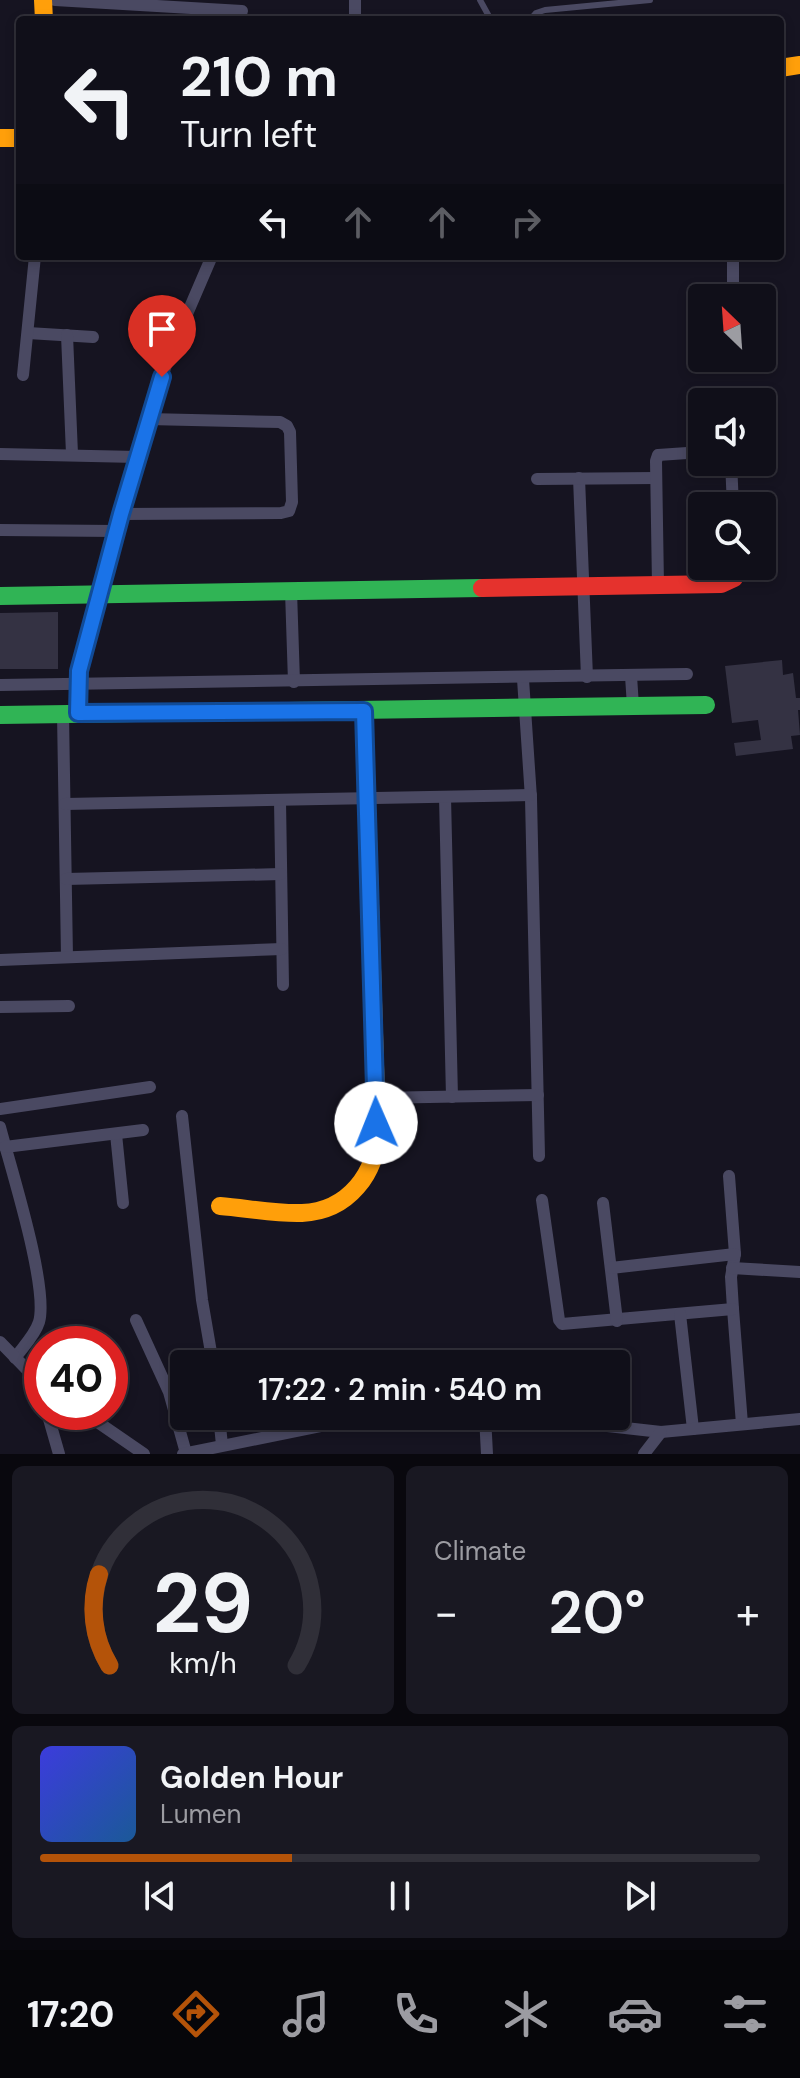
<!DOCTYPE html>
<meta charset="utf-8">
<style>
:root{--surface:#100f19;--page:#191822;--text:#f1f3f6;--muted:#9c9ca2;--line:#302f38;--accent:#b45309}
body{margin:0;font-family:"DM Sans",sans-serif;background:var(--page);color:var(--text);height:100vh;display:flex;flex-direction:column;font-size:30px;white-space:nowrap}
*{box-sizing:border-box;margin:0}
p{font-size:26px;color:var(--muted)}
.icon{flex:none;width:44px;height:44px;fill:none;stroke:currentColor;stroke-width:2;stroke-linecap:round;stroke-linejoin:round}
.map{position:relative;height:1454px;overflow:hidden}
.side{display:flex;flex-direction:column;gap:12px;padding:12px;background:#09080e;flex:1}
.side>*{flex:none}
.banner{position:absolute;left:16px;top:16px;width:768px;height:244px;border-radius:8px;box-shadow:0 4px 12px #0003,0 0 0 2px var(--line);background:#100f19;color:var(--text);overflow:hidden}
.needle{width:52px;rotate:335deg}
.tools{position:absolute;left:688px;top:284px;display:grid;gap:16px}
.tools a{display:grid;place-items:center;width:88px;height:88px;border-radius:8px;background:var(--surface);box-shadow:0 4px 12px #0003,0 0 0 2px var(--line);font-size:40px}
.speed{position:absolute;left:24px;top:1326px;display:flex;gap:16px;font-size:40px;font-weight:700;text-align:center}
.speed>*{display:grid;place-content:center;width:104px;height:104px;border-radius:50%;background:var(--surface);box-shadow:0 4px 12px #0003,0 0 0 2px var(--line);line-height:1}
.speed .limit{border:12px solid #d22;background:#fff;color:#111}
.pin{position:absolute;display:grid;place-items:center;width:68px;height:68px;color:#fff;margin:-82px -34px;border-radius:50% 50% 50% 0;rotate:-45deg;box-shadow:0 0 8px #0007}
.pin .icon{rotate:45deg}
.me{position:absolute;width:88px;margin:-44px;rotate:359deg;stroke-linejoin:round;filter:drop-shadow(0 0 6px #0008)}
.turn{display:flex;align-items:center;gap:28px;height:168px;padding:0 32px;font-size:36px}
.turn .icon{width:104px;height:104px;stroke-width:2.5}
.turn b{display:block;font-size:56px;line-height:68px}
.lanes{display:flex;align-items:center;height:76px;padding:0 32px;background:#0003;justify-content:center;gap:40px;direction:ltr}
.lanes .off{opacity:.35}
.big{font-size:60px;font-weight:600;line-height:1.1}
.side .widget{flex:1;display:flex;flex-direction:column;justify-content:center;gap:12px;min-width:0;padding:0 28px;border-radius:12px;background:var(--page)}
.side .dial{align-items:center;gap:0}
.dial svg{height:208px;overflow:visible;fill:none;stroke:var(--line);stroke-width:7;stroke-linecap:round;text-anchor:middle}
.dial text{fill:var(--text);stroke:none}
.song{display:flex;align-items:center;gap:24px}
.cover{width:96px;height:96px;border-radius:12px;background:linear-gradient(135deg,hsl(240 70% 55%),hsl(210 70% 35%))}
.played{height:8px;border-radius:4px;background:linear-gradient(90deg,var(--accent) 35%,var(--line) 35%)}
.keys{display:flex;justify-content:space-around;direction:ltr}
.heat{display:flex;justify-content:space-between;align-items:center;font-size:44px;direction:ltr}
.side .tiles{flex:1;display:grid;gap:12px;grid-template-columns:1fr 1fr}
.widget:last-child{grid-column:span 2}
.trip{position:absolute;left:170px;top:1350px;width:460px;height:80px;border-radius:8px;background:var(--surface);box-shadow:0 4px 12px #0003,0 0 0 2px var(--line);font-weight:600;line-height:80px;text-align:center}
.dock{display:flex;height:128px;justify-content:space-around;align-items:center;background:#06060a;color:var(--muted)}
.dock .icon{width:56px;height:56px}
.dock .current{color:var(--accent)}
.dock b{font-size:36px;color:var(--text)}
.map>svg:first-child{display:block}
</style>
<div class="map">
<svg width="800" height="1454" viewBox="0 0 800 1454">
<rect width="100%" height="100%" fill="#161421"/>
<!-- building -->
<g fill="#343243">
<polygon points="58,612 58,669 0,669 0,613"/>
<polygon points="782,660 783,675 793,673 796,698 800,698 800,710 798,710 800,735 791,736 793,749 736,756 734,743 761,740 758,720 732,723 725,666"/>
</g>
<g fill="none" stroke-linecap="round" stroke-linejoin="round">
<!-- lane -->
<g stroke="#4a4962" stroke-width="6">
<polyline points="480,0 491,20"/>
<polyline points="530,20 536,13 545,10 650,0"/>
</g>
<!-- street -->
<g stroke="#4a4962" stroke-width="12">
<polyline points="55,0 242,11"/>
<polyline points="355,20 355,0"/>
<polyline points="733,284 733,256"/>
<polyline points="28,333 93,337"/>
<polyline points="67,335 72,454"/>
<polyline points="23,375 35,256"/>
<polyline points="729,398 729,402"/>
<polyline points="0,454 137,457"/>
<polyline points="731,462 733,506"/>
<polyline points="579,478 587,677"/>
<polyline points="537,479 656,478"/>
<polyline points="121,514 281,513 289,511 292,502 290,432 287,426 280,422 148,419"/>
<polyline points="0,530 117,531"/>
<polyline points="658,585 656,461 658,455 702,452"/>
<polyline points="291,591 294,682"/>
<polyline points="631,676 633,706"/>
<polyline points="523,679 531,798 539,1156"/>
<polyline points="0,685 687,674"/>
<polyline points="78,713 79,671 148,419 169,356 212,256"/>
<polyline points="63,714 67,957"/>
<polyline points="445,797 452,1097"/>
<polyline points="280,801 283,985"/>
<polyline points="65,804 531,795"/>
<polyline points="66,879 281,874"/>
<polyline points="0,960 282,949"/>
<polyline points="0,1007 69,1006"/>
<polyline points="375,1098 538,1095"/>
<polyline points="0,1109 150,1087"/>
<polyline points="182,1116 202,1300 213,1364"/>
<path d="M0,1127C10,1166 49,1287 39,1322C35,1335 23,1347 15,1358"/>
<polyline points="116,1134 123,1203"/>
<polyline points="5,1147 143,1130"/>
<polyline points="729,1176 735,1254 731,1277 733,1309 742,1424"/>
<polyline points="542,1200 559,1320 562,1324 733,1309"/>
<polyline points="603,1203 617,1321"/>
<polyline points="611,1268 735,1254"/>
<polyline points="732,1268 800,1272"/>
<polyline points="680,1314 693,1429"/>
<polyline points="136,1320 169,1392 186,1453"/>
<polyline points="0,1342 42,1385"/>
<polyline points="47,1412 59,1454"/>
<polyline points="83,1412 144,1454"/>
<polyline points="219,1416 222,1445"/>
<polyline points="485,1416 487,1454"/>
<polyline points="183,1454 340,1422 407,1417 485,1416 545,1419 661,1432 800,1419"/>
<polyline points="644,1454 661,1432"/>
</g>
<!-- fast -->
<g stroke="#30b455" stroke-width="18">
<polyline points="0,596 482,588"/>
<polyline points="0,715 706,705"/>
</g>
<!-- slow -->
<g stroke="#ff9f0a" stroke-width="18">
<polyline points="43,0 44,20"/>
<polyline points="780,68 800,65"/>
<polyline points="0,138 20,138"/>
<path d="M220,1206C246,1208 275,1214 302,1213C348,1211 378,1173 377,1129L364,711"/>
</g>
<!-- jam -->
<polyline stroke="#e5322d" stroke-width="18" points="482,588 721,584 734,578 735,566"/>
</g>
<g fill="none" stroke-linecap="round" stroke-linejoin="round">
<!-- route casing -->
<g stroke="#114b97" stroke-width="20">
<polyline id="route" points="162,377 121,514 79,671 78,713 364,711 376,1123"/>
</g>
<!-- route -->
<use href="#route" stroke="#1a73e8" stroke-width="14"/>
</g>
</svg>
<div class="tools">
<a><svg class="needle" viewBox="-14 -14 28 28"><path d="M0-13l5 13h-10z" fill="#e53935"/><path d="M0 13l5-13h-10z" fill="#9c9ca2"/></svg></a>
<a><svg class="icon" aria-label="sound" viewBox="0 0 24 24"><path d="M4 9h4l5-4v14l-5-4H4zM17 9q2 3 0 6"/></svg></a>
<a><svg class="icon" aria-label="search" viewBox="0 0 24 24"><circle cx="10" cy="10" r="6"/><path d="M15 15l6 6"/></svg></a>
</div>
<div class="speed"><div class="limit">40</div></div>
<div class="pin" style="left:162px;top:377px;background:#d93025"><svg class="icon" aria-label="arrive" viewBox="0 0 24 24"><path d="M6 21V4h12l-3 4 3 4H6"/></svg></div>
<svg class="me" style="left:376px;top:1123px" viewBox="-20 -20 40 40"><circle r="19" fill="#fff"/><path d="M0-13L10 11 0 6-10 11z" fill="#1a73e8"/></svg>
<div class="trip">17:22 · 2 min · 540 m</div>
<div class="banner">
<div class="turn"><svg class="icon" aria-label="left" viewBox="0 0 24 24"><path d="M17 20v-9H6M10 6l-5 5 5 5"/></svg><div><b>210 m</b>Turn left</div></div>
<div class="lanes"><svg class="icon" aria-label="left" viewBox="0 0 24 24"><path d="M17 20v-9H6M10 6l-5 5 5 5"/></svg><svg class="icon off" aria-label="ahead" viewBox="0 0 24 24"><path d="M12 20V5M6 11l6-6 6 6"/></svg><svg class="icon off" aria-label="ahead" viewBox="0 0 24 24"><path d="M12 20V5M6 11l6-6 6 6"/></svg><svg class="icon off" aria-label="right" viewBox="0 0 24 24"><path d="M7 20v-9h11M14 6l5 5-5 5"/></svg></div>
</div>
</div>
<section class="side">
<div class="tiles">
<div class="widget dial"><svg viewBox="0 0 100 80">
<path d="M14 69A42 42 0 1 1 86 69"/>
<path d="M14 69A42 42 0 0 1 10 34" stroke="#b45309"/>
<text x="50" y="56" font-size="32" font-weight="700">29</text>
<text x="50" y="72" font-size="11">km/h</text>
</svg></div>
<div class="widget"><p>Climate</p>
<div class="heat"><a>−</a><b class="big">20°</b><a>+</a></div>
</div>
<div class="widget">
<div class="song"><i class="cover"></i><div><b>Golden Hour</b><p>Lumen</p></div></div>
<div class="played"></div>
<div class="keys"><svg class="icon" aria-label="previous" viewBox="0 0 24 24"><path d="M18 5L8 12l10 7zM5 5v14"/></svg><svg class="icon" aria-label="pause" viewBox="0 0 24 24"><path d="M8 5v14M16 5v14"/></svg><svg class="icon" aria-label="next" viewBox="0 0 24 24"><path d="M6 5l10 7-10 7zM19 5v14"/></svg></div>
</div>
</div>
</section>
<nav class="dock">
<b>17:20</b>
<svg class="icon current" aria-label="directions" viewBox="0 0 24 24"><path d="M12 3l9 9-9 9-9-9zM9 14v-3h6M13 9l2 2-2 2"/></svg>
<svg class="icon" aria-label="music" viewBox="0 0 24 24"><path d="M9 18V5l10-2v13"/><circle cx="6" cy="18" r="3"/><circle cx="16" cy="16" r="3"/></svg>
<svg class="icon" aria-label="phone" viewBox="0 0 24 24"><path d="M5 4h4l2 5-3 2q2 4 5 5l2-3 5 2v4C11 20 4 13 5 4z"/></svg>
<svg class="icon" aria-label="climate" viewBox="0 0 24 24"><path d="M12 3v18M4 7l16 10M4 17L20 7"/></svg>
<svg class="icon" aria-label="car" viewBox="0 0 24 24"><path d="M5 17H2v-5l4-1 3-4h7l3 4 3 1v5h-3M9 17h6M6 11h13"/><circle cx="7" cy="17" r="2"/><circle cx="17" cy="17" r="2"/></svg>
<svg class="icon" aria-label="filters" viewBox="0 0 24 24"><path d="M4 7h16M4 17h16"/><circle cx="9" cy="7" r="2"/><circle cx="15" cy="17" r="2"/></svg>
</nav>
